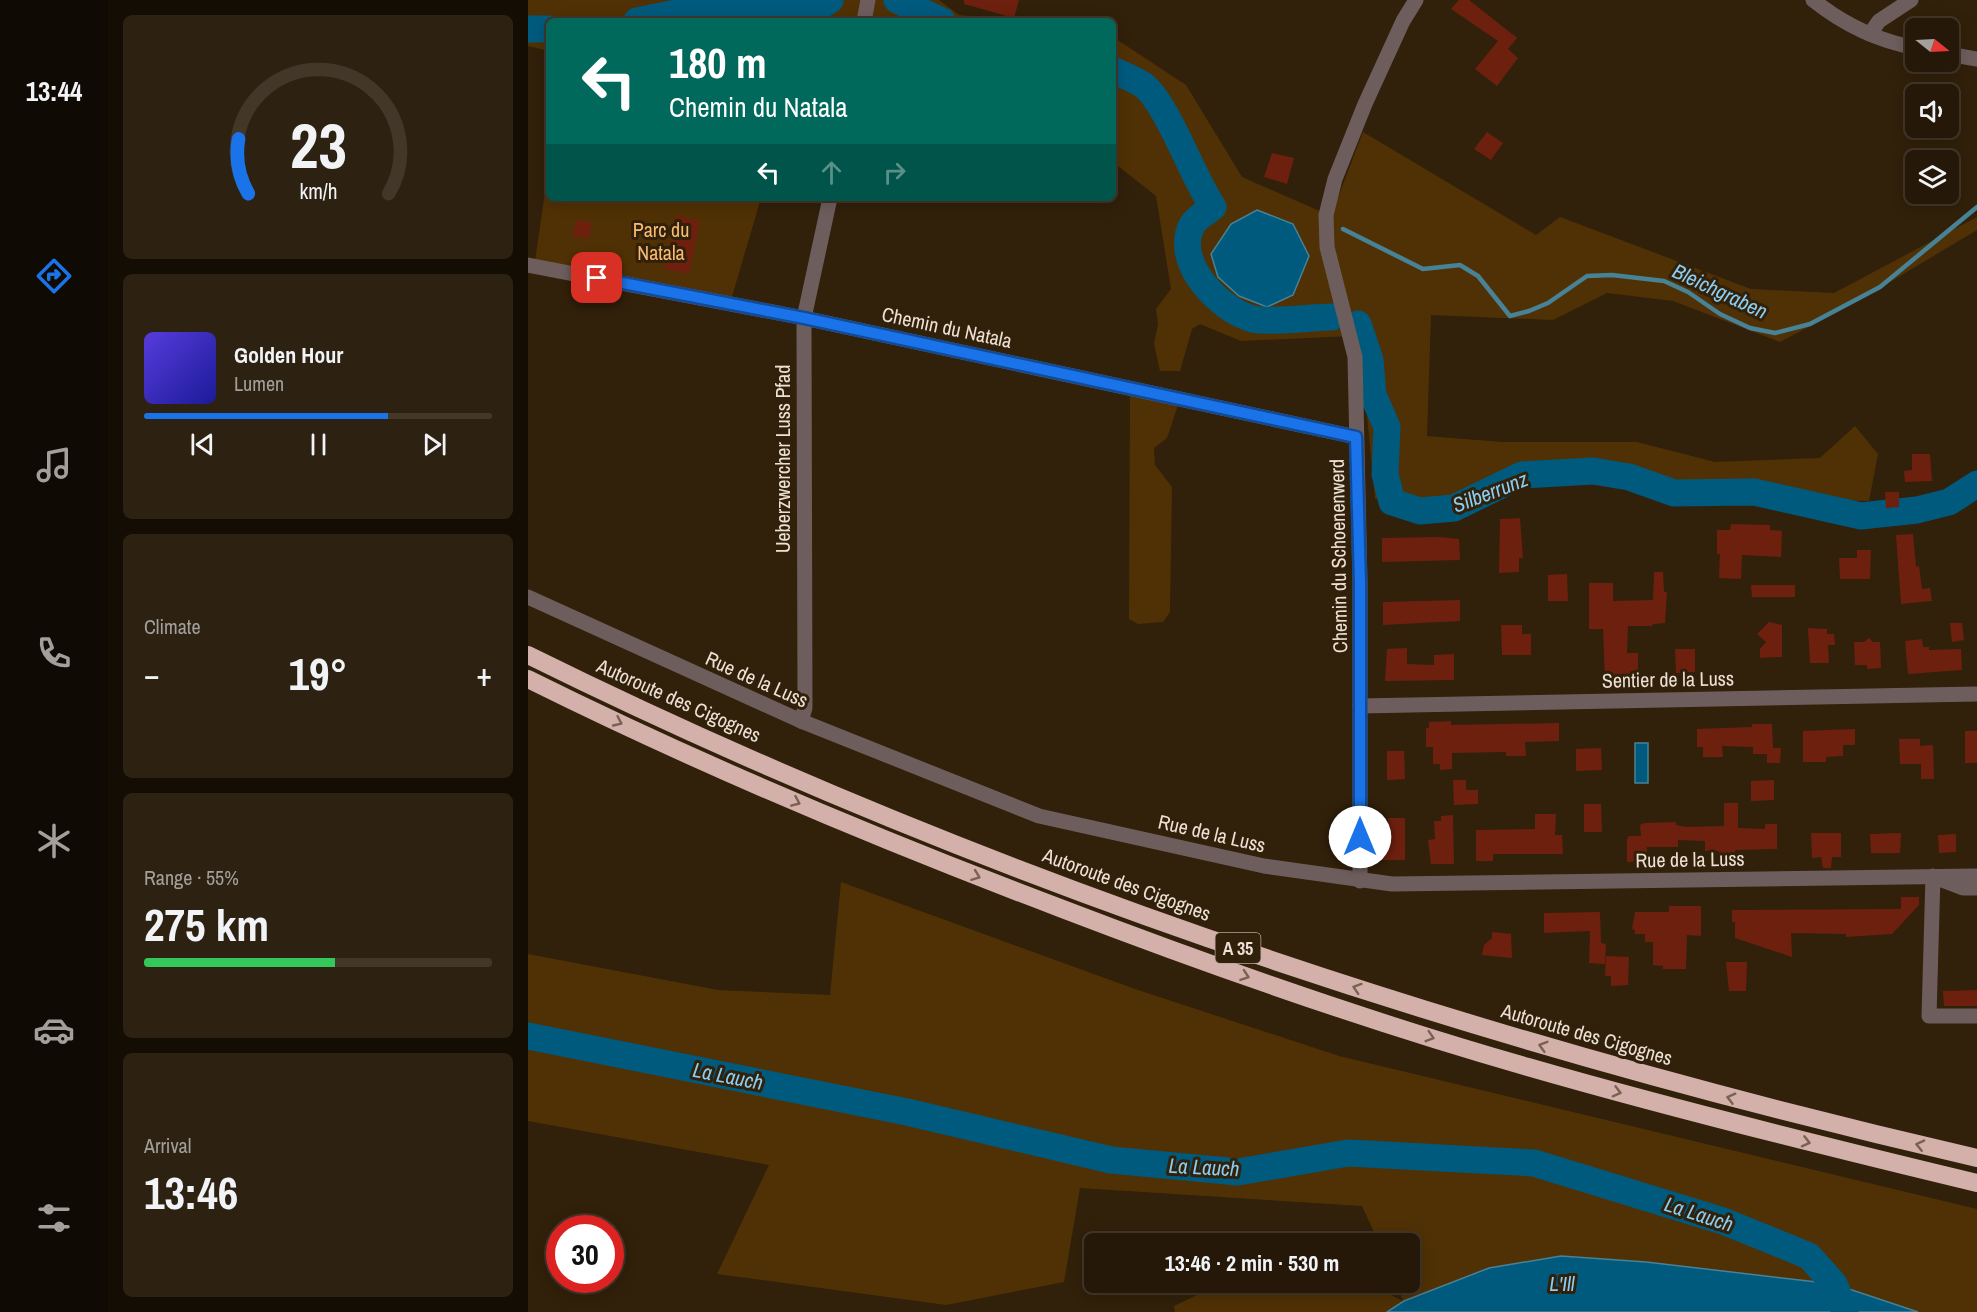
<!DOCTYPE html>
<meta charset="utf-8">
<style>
:root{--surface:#251808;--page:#2d2112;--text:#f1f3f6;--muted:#a3a09c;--line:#423729;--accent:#1a73e8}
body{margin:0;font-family:"Archivo Narrow",sans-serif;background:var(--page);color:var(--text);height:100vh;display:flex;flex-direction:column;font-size:22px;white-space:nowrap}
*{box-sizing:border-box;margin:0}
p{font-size:20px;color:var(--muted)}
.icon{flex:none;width:33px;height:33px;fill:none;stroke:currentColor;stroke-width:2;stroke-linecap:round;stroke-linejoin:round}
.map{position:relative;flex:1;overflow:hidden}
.sheet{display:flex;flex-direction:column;gap:15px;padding:15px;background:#140d04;width:420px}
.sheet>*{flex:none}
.banner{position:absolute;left:18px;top:18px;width:570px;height:183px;border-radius:9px;box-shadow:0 3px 15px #0003,0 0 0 2px var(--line);background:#00695c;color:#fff;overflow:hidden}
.needle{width:39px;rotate:108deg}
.fabs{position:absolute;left:1377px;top:18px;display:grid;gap:12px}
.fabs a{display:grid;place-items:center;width:54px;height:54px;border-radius:9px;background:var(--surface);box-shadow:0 3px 15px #0003,0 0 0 2px var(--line);font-size:30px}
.speed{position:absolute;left:18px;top:1215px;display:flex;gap:12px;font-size:30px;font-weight:700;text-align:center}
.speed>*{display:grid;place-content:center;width:78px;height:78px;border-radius:50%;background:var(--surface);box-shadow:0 3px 15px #0003,0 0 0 2px var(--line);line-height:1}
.speed .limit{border:9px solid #d22;background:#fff;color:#111}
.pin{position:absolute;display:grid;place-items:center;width:51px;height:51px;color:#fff;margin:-26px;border-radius:12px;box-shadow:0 3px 9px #0006}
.me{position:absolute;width:66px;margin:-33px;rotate:0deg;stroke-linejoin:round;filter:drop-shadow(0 0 4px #0008)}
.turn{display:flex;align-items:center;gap:21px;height:126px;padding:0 24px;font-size:27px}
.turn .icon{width:78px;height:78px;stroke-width:2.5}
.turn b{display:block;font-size:42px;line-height:51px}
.lanes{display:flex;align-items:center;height:57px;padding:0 24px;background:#0003;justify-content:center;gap:30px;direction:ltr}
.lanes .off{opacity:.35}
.big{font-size:45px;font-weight:700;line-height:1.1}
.sheet .widget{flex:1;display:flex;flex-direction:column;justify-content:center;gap:9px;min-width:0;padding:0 21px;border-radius:9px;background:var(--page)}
.sheet .dial{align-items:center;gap:0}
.dial svg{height:156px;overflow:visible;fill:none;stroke:var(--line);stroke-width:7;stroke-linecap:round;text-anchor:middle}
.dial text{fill:var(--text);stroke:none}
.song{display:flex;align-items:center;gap:18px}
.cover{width:72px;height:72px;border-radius:9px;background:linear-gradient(135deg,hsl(250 70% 55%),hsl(240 70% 35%))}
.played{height:6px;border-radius:3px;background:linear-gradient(90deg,var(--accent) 70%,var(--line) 70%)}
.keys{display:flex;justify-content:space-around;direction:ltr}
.heat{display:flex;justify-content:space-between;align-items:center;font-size:33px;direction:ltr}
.charge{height:9px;border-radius:4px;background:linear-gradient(90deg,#34c759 55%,var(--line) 0)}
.trip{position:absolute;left:556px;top:1233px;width:336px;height:60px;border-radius:9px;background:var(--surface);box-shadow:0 3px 15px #0003,0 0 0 2px var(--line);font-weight:700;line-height:60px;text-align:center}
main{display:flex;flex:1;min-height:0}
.menu{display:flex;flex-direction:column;width:108px;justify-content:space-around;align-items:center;background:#0f0a03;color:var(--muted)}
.menu .icon{width:42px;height:42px}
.menu .selected{color:var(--accent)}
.menu b{font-size:27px;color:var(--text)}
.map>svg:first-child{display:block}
</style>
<main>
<nav class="menu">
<b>13:44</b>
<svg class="icon selected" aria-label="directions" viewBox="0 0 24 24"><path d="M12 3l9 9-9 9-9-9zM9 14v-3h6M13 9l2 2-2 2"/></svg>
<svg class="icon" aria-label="music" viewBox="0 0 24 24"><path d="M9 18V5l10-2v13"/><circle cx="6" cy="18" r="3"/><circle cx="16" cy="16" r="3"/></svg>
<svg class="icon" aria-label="phone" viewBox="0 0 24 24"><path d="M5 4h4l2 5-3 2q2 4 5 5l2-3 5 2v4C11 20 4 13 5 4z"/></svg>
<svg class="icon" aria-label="climate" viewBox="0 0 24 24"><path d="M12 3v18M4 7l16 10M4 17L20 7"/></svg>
<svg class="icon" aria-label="car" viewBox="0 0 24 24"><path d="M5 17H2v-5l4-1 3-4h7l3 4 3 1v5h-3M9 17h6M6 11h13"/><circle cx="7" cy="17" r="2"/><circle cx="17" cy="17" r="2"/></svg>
<svg class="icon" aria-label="filters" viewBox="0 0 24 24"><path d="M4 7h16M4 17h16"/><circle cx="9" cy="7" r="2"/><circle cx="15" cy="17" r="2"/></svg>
</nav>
<section class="sheet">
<div class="widget dial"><svg viewBox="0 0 100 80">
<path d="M14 69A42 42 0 1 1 86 69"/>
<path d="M14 69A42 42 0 0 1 9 41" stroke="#1a73e8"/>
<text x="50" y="56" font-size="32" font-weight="700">23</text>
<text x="50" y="72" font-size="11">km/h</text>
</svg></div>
<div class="widget">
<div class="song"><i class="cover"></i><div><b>Golden Hour</b><p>Lumen</p></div></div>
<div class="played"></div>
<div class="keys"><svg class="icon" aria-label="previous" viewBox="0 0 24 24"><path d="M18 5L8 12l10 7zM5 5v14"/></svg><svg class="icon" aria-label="pause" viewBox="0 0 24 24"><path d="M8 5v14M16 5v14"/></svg><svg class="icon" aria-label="next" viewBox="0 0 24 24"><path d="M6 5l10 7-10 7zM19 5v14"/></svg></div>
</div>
<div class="widget"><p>Climate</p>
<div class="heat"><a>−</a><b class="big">19°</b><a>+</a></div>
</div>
<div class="widget"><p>Range · 55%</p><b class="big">275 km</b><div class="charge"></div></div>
<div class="widget"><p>Arrival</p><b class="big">13:46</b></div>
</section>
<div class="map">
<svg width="1449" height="1312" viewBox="0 0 1449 1312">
<rect width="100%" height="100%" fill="#31200a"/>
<!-- green -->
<g fill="#503105">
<polygon points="0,0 411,0 431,15 487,21 21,21 21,51 0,46"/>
<polygon points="585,37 658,85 714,177 803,216 835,132 1008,235 1032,217 1223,289 1306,293 1449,217 1449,230 1332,300 1252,342 1145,301 1079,293 1025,320 903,315 899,436 974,442 1109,442 1187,462 1292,458 1327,426 1350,454 1341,501 1144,495 1020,464 948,500 847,499 837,395 824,336 713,341 672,324 664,329 652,371 632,371 626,344 630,324 628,309 643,289 628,196 585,162"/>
<polygon points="21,165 21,198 233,198 203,300 7,261"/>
<polygon points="602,396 650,405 639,438 626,448 627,465 644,487 642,612 635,622 610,624 601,619"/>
<polygon points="313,882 607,989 811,1056 1449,1209 1449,1312 1390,1312 1306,1284 1118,1262 1033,1256 876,1301 859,1312 647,1312 646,1306 694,1283 838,1283 875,1301 868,1283 882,1282 882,1244 851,1243 834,1206 552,1188 536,1282 418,1305 189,1274 241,1165 0,1121 0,954 190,990 302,995"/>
</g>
<!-- water -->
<g fill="#005a7d" stroke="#478297" stroke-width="1.5">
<polygon points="729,210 765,224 781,256 765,295 739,307 711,296 690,277 683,254 703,224"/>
<rect x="1107" y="743" width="13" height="40"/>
<polygon points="1033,1256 1118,1262 1306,1284 1390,1312 859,1312 876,1301 961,1268"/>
</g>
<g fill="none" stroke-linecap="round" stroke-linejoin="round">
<!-- stream -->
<polyline stroke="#478297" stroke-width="4.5" points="815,229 895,269 932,265 950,276 982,316 1001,311 1020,303 1059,276 1084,275 1136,281 1160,292 1192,314 1222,328 1247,333 1282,324 1352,287 1449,207"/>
<!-- river -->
<g stroke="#005a7d" stroke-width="27">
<polyline points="369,0 414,21"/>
<polyline points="109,21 167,9 197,11 291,7 302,0"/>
<polyline points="0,29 21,29"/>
<path d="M585,70C595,75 606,79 615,85C638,101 665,178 685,207C679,212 668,218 664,225C645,262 691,310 725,319C742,323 785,317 804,317"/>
<polyline points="830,324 842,360 845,395 859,427 857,474 864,502 892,511 926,508 994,475 1065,471 1101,477 1146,493 1226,492 1333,516 1389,510 1421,502 1449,484"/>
<polyline points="0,1036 379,1112 583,1160 710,1172 820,1153 1006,1163 1195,1221 1281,1256 1306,1284 1317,1312"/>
</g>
</g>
<!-- building -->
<g fill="#6e200e">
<polygon points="436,0 491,0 486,18 436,4"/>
<polygon points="931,0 941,0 989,38 980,49 990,58 969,86 947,69 970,41 923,9"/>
<polygon points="959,132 975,143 963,160 946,149"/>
<polygon points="744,153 766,158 759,184 736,177"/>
<polygon points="148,215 172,221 161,274 136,269"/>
<polygon points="48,220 64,223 61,238 45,236"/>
<polygon points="1384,454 1402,454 1404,481 1377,482 1376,471 1384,470"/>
<polygon points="1357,492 1371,492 1371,507 1358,508"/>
<polygon points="992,518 995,558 991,558 991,572 971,573 972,519"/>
<polygon points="1203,524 1242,525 1242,530 1254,531 1253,557 1214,555 1213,579 1191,578 1192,554 1189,554 1189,530 1202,530"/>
<polygon points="1385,534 1388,567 1391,566 1394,589 1402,588 1404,601 1373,604 1368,535"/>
<polygon points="912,537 931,539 932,560 854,562 854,538"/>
<polygon points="1329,550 1343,550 1342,579 1312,579 1311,558 1329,558"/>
<polygon points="1126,572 1135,572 1136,592 1139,592 1137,623 1125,624 1124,626 1100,626 1099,653 1110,653 1110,679 1077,680 1075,629 1061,629 1061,583 1085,583 1085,601 1125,600"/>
<polygon points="1039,574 1040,601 1020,601 1020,575"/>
<polygon points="1223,585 1267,585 1267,597 1224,597"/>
<polygon points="932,600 932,621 855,625 855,602"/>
<polygon points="1241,622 1254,625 1254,657 1232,658 1232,649 1238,642 1229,634"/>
<polygon points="1422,623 1434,623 1436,640 1424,642"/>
<polygon points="973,625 994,625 994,634 1003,634 1003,655 974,655"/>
<polygon points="1280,628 1299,629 1299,634 1306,634 1307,645 1300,645 1301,663 1282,663"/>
<polygon points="1341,638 1345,642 1352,642 1353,668 1339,669 1339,665 1327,665 1326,642 1336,642"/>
<polygon points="1394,639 1395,647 1401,647 1401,650 1433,649 1434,670 1380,674 1377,641"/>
<polygon points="879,648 879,664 906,665 906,655 926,654 926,680 857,681 859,649"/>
<polygon points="1147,649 1167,649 1167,672 1148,673"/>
<polygon points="923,721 923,725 1031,723 1031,741 997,742 998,756 978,756 978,752 924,753 924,769 912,770 912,764 905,764 905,747 898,747 898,728 901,728 901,722"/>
<polygon points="1224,724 1244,724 1245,748 1253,748 1252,763 1239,763 1239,754 1225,754 1225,747 1194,746 1195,757 1175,757 1175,747 1169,747 1169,729 1224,727"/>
<polygon points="1327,729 1327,745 1315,745 1315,756 1298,757 1298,762 1275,762 1275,731"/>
<rect x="1437" y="731" width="12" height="32"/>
<polygon points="1371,739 1392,739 1392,746 1405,745 1406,779 1393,779 1393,764 1372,764"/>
<polygon points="1073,748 1074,770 1048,771 1048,749"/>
<polygon points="859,751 876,751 877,779 859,780"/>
<polygon points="925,780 938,780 938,790 950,790 950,804 926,805"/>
<polygon points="1246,780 1246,800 1223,801 1223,781"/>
<polygon points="1196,803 1210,803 1210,828 1237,829 1237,824 1249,824 1249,849 1208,850 1204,856 1195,856 1190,851 1177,851 1177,841 1150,840 1150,847 1119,847 1119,861 1099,862 1099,839 1101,836 1113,836 1112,825 1116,823 1148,822 1148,825 1158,827 1196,826"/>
<polygon points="1056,804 1073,804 1074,832 1056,832"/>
<polygon points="1007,814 1028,814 1027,835 1034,835 1035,854 965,854 965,861 948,861 948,830 1007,829"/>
<polygon points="925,815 926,864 903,864 900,840 907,839 906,821 913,821 913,816"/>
<polygon points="860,818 877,818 877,860 855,860 855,844 860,844"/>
<polygon points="1283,833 1313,833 1313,857 1304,857 1303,868 1295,868 1293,857 1284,858"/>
<polygon points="1373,833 1372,853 1343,853 1342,834"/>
<polygon points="1428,834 1428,852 1411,853 1410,835"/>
<polygon points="1373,897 1391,897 1391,905 1364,934 1318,937 1318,934 1263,933 1264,957 1207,938 1207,922 1204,922 1204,910 1373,909"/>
<polygon points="1141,906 1173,906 1173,936 1159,935 1158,969 1135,969 1135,966 1125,965 1125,942 1117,942 1117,934 1107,934 1107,930 1104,929 1107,912 1141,912"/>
<polygon points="1072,912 1073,943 1078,944 1077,964 1061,963 1062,931 1016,933 1016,913"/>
<polygon points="964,932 983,934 984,958 954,955 956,945 964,938"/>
<polygon points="1078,956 1101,957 1100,985 1083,986 1083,976 1077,976"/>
<polygon points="1198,962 1219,962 1218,991 1201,991"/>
<polygon points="1449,990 1449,1006 1416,1006 1415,991"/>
</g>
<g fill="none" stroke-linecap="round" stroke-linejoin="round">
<!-- minor -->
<g stroke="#6d5e5d" stroke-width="15">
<path d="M1285,0C1315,24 1350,41 1388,48"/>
<polyline points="336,21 340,0"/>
<polyline points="1342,34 1351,21 1383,0"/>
<polyline points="1420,54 1449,59"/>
<polyline points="0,265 276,318 828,437"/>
<polyline points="0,597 273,721 511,816 736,866 864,884 1449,876"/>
<polyline points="832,706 1449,694"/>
<polyline points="273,721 277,708 276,318 302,198"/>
<polyline points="1405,876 1401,1016 1449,1016"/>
<polyline points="1414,880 1435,888 1449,888"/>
<polyline points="832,881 832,583 827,357 799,247 798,215 807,179 837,104 875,21 888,0"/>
</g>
<!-- highway -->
<g stroke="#d4b0ab" stroke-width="18">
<path d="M0,655C459,882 950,1043 1449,1158"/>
<path d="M0,679C173,765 352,840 532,908C686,967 842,1022 1000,1067C1149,1110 1299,1147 1449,1183"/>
</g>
</g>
<!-- one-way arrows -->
<defs><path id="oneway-chevron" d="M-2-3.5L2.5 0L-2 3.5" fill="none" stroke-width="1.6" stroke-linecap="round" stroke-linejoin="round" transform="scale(1.5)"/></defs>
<g stroke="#7a6152">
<use href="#oneway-chevron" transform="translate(90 722) rotate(25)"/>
<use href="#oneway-chevron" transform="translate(268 802) rotate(24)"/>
<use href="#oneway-chevron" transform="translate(448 876) rotate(21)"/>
<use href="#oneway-chevron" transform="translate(717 976) rotate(19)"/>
<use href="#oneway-chevron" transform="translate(829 988) rotate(-162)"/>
<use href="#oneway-chevron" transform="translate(902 1037) rotate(17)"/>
<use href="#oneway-chevron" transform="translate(1015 1046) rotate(-164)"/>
<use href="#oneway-chevron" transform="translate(1089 1092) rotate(15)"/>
<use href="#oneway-chevron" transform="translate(1203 1098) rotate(-165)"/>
<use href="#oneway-chevron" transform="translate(1278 1142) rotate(14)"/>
<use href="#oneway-chevron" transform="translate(1392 1145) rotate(-167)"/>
</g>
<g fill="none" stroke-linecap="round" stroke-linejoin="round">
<!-- route casing -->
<g stroke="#114b97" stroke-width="15">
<polyline id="route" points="69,278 276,318 828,437 832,583 832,837"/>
</g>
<!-- route -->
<use href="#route" stroke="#1a73e8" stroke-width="10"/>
</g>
<g text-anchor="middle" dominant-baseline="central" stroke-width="6" stroke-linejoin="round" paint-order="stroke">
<!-- shield labels -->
<rect fill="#31200a" stroke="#b5a798" stroke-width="1.5" x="687.5" y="933" width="45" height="30" rx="4.5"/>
<g font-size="18" font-weight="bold" fill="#ede1d5">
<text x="710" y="948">A 35</text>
</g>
<!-- park labels -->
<g font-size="20" fill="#fabc73" stroke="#31200a">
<text x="133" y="229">Parc du<tspan x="133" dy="23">Natala</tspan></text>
</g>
<!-- street labels -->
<g font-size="20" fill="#ede1d5" stroke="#31200a">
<text transform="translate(419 327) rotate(12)">Chemin du Natala</text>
<text transform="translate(254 459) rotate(-90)">Ueberzwercher Luss Pfad</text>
<text transform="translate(810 556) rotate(-91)">Chemin du Schoenenwerd</text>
<text transform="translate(229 679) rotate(24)">Rue de la Luss</text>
<text transform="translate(1140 679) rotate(-1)">Sentier de la Luss</text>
<text transform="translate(151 700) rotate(24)">Autoroute des Cigognes</text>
<text transform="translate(684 833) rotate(13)">Rue de la Luss</text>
<text transform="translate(1162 859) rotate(-1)">Rue de la Luss</text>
<text transform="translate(599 884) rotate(20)">Autoroute des Cigognes</text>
<text transform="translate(1059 1034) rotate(16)">Autoroute des Cigognes</text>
</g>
<!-- water labels -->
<g font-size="21" font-style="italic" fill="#8acef3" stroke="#31200a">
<text transform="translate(1192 291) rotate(25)">Bleichgraben</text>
<text transform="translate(962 492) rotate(-21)">Silberrunz</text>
<text transform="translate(200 1076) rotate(11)">La Lauch</text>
<text transform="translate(676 1167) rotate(3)">La Lauch</text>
<text transform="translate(1171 1214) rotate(18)">La Lauch</text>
<text x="1034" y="1283">L'Ill</text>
</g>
</g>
</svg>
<div class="fabs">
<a><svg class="needle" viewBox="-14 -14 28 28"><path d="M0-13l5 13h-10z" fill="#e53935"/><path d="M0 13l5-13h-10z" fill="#a3a09c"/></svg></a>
<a><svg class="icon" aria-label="sound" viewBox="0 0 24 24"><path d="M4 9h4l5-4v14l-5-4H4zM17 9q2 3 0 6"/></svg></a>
<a><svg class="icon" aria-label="layers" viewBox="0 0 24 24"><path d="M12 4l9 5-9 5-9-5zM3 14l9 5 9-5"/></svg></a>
</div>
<div class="speed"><div class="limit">30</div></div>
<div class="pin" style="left:69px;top:278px;background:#d93025"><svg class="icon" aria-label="arrive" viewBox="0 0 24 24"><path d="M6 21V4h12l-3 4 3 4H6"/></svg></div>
<svg class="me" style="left:832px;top:837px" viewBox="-20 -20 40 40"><circle r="19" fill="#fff"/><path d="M0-13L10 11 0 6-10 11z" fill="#1a73e8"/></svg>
<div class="trip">13:46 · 2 min · 530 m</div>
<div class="banner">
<div class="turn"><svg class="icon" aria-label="left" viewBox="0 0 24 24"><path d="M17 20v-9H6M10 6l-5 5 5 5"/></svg><div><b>180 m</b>Chemin du Natala</div></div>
<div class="lanes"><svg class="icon" aria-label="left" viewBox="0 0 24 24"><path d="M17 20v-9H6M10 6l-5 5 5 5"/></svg><svg class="icon off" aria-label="ahead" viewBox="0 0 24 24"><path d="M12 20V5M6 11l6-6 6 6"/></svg><svg class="icon off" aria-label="right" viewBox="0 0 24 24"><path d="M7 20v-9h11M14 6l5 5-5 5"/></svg></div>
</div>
</div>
</main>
